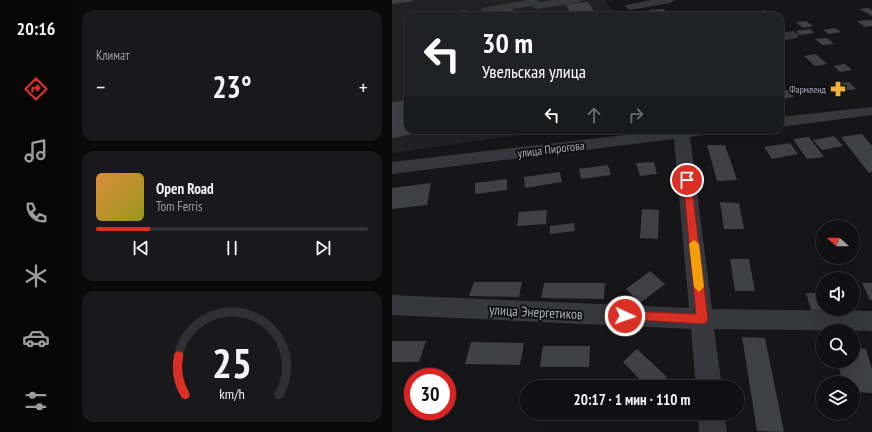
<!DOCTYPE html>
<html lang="ru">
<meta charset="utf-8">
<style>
:root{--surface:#101012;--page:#19191b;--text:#f1f3f6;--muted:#9c9d9f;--line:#303032;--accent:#d93025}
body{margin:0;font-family:"PT Sans Narrow",sans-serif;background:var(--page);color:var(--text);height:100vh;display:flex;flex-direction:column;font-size:15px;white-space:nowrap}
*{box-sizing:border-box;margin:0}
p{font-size:13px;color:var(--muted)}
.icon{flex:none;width:22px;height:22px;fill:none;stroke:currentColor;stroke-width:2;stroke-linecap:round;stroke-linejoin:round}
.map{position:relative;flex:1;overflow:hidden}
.drawer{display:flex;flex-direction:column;gap:10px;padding:10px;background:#09090a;width:320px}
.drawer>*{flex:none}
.hud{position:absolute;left:12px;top:12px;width:380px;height:122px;border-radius:12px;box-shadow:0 4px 16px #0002,0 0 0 1px var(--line);background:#202124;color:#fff;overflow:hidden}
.needle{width:26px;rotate:290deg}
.buttons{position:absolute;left:424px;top:220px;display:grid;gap:8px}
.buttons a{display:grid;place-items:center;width:44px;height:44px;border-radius:50%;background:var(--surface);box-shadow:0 4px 16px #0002,0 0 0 1px var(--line);font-size:20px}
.speed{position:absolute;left:12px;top:368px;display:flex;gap:8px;font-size:20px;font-weight:700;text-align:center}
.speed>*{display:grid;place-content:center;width:52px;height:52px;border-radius:50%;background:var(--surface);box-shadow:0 4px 16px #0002,0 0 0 1px var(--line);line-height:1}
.speed .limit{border:6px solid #d22;background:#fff;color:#111}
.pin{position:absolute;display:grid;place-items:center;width:34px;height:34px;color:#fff;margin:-17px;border:2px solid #fff;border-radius:50%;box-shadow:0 1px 4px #0007}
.me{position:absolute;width:44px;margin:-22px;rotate:93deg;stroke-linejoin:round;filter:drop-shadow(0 0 3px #0008)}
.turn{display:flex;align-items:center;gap:14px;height:84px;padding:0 12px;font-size:18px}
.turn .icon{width:52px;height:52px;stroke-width:2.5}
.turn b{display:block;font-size:28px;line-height:34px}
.lanes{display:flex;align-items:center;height:38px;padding:0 12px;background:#0003;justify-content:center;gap:20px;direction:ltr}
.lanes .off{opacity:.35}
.big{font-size:30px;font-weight:700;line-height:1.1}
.drawer .tile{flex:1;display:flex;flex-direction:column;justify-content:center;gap:6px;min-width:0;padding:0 14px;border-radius:12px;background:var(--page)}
.drawer .dial{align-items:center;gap:0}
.dial svg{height:104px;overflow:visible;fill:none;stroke:var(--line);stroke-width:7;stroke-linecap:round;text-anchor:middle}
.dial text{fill:var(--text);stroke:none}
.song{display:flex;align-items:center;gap:12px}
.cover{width:48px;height:48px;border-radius:6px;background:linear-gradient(135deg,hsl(30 70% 55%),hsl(60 70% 35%))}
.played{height:4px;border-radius:2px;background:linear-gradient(90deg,var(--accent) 20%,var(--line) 20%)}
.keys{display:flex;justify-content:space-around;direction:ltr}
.heat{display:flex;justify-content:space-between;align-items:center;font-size:22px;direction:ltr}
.trip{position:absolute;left:128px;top:380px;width:224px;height:40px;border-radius:20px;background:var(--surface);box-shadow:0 4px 16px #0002,0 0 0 1px var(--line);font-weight:700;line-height:40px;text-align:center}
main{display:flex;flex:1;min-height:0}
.tabs{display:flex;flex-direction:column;width:72px;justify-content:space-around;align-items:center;background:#060607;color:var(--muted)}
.tabs .icon{width:28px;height:28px}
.tabs .current{color:var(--accent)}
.tabs b{font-size:18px;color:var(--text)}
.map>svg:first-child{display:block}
</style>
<main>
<nav class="tabs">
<b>20:16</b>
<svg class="icon current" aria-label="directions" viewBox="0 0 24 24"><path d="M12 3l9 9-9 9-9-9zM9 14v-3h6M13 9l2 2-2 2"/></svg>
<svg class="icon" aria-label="music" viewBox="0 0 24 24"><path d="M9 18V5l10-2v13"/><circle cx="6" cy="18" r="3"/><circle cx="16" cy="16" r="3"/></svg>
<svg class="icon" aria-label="phone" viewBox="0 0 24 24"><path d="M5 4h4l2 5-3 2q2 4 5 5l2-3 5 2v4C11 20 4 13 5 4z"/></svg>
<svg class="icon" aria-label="climate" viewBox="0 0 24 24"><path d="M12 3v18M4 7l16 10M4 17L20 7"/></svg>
<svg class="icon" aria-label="car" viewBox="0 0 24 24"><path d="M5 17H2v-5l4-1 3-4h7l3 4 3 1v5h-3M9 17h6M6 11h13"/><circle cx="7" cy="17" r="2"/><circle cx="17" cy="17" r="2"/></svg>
<svg class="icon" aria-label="filters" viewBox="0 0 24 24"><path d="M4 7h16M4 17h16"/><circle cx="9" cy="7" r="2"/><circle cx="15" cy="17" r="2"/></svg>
</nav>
<section class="drawer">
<div class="tile"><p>Климат</p>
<div class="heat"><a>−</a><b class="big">23°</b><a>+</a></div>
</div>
<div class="tile">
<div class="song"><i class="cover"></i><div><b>Open Road</b><p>Tom Ferris</p></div></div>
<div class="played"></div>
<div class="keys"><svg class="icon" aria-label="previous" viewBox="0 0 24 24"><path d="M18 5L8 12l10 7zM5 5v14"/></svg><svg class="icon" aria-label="pause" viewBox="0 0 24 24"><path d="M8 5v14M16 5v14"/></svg><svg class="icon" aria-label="next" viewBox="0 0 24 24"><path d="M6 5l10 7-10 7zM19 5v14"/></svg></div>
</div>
<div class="tile dial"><svg viewBox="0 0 100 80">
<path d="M14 69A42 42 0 1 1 86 69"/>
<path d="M14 69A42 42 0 0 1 9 39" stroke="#d93025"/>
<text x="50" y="56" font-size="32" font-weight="700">25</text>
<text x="50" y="72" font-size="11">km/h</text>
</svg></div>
</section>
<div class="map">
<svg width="480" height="432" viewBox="0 0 480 432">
<rect width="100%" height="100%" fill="#161618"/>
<!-- built -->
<polygon fill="#222225" points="0,0 212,0 220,9 223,16 16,16 16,130 163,130 0,153"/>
<!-- building -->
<g fill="#404145">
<polygon points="0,0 21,0 21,1 0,4"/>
<polygon points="196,2 205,16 180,16 174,5"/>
<polygon points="120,8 123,15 134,13 135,16 101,16 99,11"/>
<polygon points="476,8 480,10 480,16 467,9"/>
<polygon points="272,9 274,13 260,14 257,10"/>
<polygon points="73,10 76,15 42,16 42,15"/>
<polygon points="373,10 379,15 363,16 359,13"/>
<polygon points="478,20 480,21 480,26 473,27 465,21"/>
<polygon points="414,21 421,26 411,28 404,22"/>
<polygon points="443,28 449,32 437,34 431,30"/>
<polygon points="418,29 422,33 408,35 404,31"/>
<polygon points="435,38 442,44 430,45 423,39"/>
<polygon points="424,54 435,64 423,66 412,56"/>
<polygon points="453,64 460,70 448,72 442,66"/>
<polygon points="457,82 464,89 443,92 437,85"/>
<polygon points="388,90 396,90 402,97 388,99"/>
<polygon points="16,100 16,130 38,130 38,131 0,138 0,102"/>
<polygon points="470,134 480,146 480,172 477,173 449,137"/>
<polygon points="442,136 451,146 430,150 421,140"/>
<polygon points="417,137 432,157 415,159 401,139"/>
<polygon points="398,143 406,154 380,159 372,147"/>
<polygon points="315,145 333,145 345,180 325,181"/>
<polygon points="262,162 265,174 248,176 244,163"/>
<polygon points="216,165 219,175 189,179 187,169"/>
<polygon points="168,172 170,182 133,188 132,177"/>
<polygon points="115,179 115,190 83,194 83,183"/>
<polygon points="39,183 35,205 0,209 0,188"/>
<polygon points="328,202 347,203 352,229 332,229"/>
<polygon points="250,209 267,210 266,239 248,238"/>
<polygon points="155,210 154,224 125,226 127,212"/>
<polygon points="182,223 183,231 158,234 158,226"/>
<polygon points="338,259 357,259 363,291 343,291"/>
<polygon points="258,271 273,284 248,303 234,289"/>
<polygon points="82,282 130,282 127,297 77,296"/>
<polygon points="152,283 213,283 212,299 149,298"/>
<polygon points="470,283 480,283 480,300 478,300"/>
<polygon points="414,293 431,293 431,310 419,310"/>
<polygon points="350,337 373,338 392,432 365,431"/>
<polygon points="0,341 34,341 27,362 0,362"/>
<polygon points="79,342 132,343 128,365 73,364"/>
<polygon points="151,346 198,346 197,367 148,367"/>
<polygon points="461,348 474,349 480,369 480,393 461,392 461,383 451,383 445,361 461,361"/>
<polygon points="245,349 275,377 265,387 255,387 231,362"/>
</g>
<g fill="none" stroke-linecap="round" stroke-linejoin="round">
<!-- minor -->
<g fill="#37383d" fill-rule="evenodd">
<polygon points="135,0 146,0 147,2 163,0 191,0 186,3 144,9 139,6 101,12 102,16 90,16 89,10 91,8"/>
<polygon points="260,0 283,0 278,3 238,10 233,7 234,5"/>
<polygon points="401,31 407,35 405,38 388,41 388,33"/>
<polygon points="480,107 480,115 388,127 388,117"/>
<polygon points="277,130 326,130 324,133 298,137 320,309 480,311 480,331 322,329 330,387 304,387 299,329 0,315 0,295 297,308 282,139 0,174 0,162"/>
<polygon points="306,413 332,413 335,432 307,432"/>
</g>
</g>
<!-- route -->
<polygon fill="#d93025" stroke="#8d1f18" points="295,177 299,180 316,319 314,323 310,324 229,319 227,316 229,312 233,311 304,314 291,180"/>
<!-- slow -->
<polygon fill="#f59e0b" points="302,240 307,244 312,287 307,292 302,287 297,244"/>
<!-- icons -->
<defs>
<g id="pharmacy-bare" transform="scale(1.2)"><path d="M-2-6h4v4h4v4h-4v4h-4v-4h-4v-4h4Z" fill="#f2b134" stroke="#111113" stroke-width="2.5" paint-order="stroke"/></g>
</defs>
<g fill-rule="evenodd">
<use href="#pharmacy-bare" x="446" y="89"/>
</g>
<g text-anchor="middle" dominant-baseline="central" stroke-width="4" stroke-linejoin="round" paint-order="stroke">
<!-- far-poi labels -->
<g font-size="10" fill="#a8adb8" stroke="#111113" text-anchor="end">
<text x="434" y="89">Фармленд</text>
</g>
<!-- street labels -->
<g font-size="12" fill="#a8adb8" stroke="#111113">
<text transform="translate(159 149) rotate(-7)">улица Пирогова</text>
</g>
<!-- near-street labels -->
<g font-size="14" fill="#a8adb8" stroke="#111113">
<text transform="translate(144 312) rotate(3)">улица Энергетиков</text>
</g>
</g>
</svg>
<div class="buttons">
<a><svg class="needle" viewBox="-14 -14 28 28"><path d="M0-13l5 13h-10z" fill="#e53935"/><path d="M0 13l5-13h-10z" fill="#9c9d9f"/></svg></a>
<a><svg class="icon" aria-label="sound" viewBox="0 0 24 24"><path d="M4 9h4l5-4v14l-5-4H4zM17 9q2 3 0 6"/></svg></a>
<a><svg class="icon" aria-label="search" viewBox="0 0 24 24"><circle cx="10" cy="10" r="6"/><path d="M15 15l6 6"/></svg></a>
<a><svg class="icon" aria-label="layers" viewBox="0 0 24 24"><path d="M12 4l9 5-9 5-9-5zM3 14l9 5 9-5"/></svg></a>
</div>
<div class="speed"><div class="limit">30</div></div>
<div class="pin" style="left:295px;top:180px;background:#d93025"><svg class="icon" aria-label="arrive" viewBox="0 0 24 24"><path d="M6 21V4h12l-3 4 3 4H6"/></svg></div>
<svg class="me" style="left:233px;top:316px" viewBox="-20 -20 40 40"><circle r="17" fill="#d93025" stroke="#fff" stroke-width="3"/><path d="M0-11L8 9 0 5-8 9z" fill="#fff"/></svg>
<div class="trip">20:17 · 1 мин · 110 m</div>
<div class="hud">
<div class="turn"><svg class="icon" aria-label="left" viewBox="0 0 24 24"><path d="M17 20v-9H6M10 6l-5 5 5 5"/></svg><div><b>30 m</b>Увельская улица</div></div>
<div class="lanes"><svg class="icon" aria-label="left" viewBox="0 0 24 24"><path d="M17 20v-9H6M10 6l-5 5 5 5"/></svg><svg class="icon off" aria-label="ahead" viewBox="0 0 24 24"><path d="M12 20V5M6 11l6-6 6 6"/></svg><svg class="icon off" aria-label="right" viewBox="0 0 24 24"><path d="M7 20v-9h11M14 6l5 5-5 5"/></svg></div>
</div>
</div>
</main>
